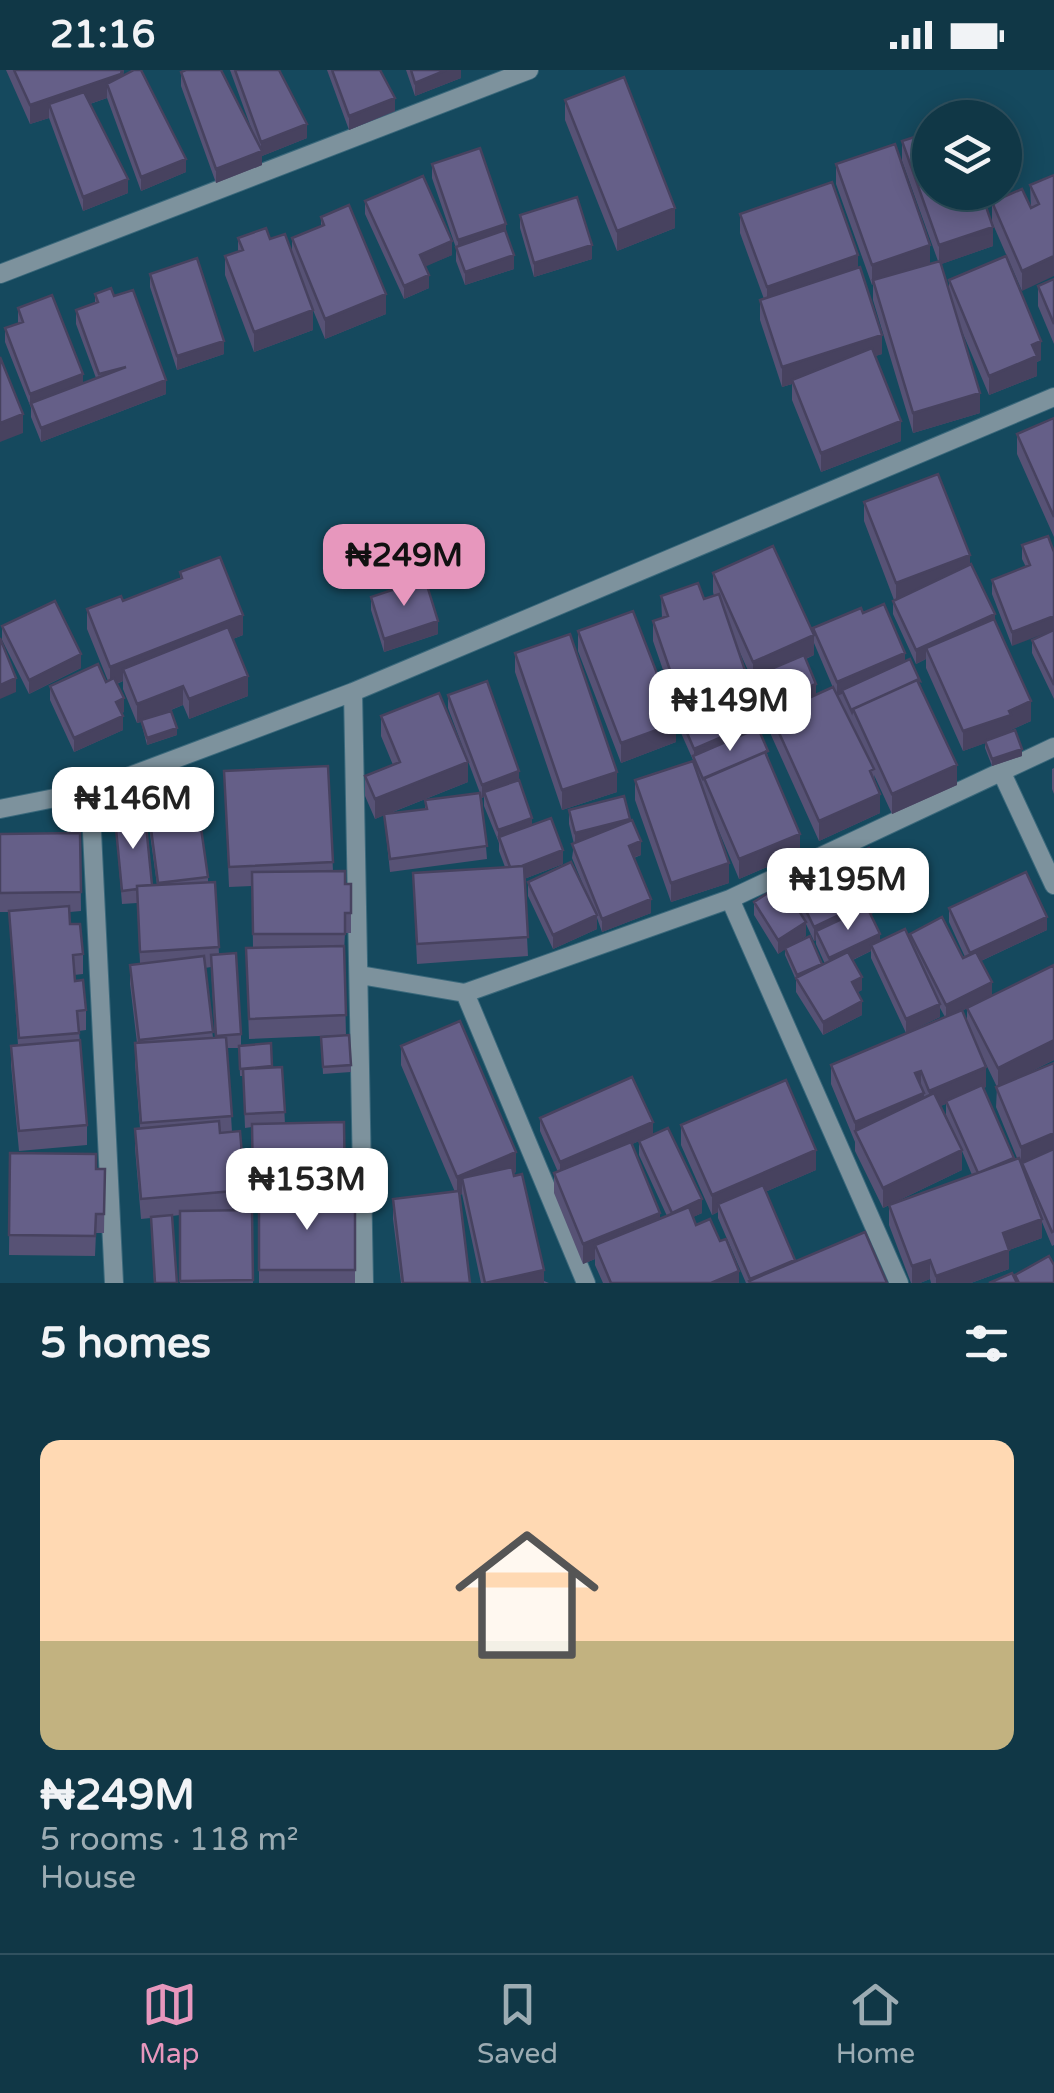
<!DOCTYPE html>
<meta charset="utf-8">
<style>
body{margin:0;font-family:"Varela Round",sans-serif;background:#1e4251;color:#f1f3f6;height:100vh;display:flex;flex-direction:column;font-size:38px;white-space:nowrap}
*{box-sizing:border-box;margin:0}
p{font-size:32px;color:#9cacb3}
.icon{flex:none;width:55px;height:55px;fill:none;stroke:currentColor;stroke-width:2;stroke-linecap:round;stroke-linejoin:round}
.map{position:relative;height:1213px;overflow:hidden}
.sheet{display:flex;flex-direction:column;background:#103746;flex:1}
.sheet>*{flex:none}
.tools{position:absolute;left:912px;top:30px;display:grid;gap:20px}
.tools a{display:grid;place-items:center;width:110px;height:110px;border-radius:50%;background:#103746;box-shadow:0 5px 25px #0003,0 0 0 2px #30515f;font-size:50px}
.price{position:absolute;translate:-50% -85px;padding:0 22px;border-radius:20px;background:#fff;color:#222;font-size:32px;line-height:65px;filter:drop-shadow(0 2px 5px #0008)}
.price::after{content:'';position:absolute;left:50%;top:60px;width:30px;height:22px;margin-left:-15px;background:inherit;clip-path:polygon(0 0,100% 0,50% 100%)}
.price.on{background:#e797bd;color:#111}
ul{padding:0;list-style:none}
li{display:grid;align-content:center;gap:20px;height:530px;padding:0 40px}
li span{display:grid;place-items:center;height:310px;border-radius:20px;color:#555}
li>.icon{margin-inline-start:auto}
span .icon{width:180px;height:180px;fill:#fffc;stroke-width:1}
li b{font-size:42px}
h2{display:flex;justify-content:space-between;align-items:center;height:120px;padding:0 40px;font-size:42px}
.status{display:flex;justify-content:space-between;align-items:center;height:70px;padding:0 50px;background:#103746;direction:ltr}
.status svg{height:28px;fill:currentColor}
.dock{display:flex;justify-content:space-around;align-items:center;height:140px;border-top:2px solid #30515f;background:#103746;font-size:28px;color:#9cacb3}
.dock a{display:grid;justify-items:center;gap:5px}
.dock .on{color:#e797bd}
.map>svg:first-child{display:block}
.lines{fill:none;stroke-linecap:round;stroke-linejoin:round}
.minor-casing{stroke:#3a687b;stroke-width:20}
.minor{stroke:#7d929d;stroke-width:18}
.wall{fill:#575275;fill-rule:evenodd}
.shaded-wall{fill:#47425f}
.building{fill:#655f88;stroke:#47425f;stroke-width:2.5}
</style>
<div class="status"><b>21:16</b><svg viewBox="0 0 49 12"><path d="M0 12V9h3v3zM5 12V6h3v6zM10 12V3h3v9zM15 12V0h3v12zM26 1h20v11H26zM47 4h2v5h-2z"/></svg></div>
<div class="map">
<svg width="1054" height="1213" viewBox="0 0 1054 1213">
<rect width="100%" height="100%" fill="#15495e"/>
<g class="lines">
<g class="minor-casing">
<path id="minor" d="M0 204 529 0
M353 622 364 1213
M1001 701 1054 815
M90 721 114 1213
M0 739 90 721 353 622 1054 327
M730 829 899 1213
M360 905 465 923 730 829 1054 677
M465 923 586 1213"/>
</g>
<use href="#minor" class="minor"/>
</g>
<path class="wall" d="M6 0H124L123 6 186 102 141 121 107 28 90 34 128 123 83 141 49 48 30 54Z
M230 0H279L307 68 262 86V95L216 113 181 16V2L253 63Z
M327 0H380L395 41 349 60Z
M406 0H461V8L415 26Z
M565 30 675 158 617 181 565 50Z
M902 71 993 176 941 194 949 221V210L1041 290 1037 292V306L989 325 958 252 980 343 913 363 873 230V214L872 215 836 114V94L930 194 938 191 902 91Z
M432 94 506 163 514 199 465 215 456 191V178L432 108Z
M1054 105 1022 221 992 152V132L1031 138 1030 115Z
M365 131 452 185 425 196 429 218 404 229 365 144Z
M740 144 858 198 882 284 875 286 901 371 821 402 792 330V314L782 317 760 250V230L764 229 740 163Z
M520 145 592 189 534 207 520 158Z
M321 147 386 244 325 269 313 240V260L254 282 225 205V186L238 181V168L292 183V168L321 156Z
M150 204 224 284 177 300 150 217Z
M1054 209V274L1038 236V216Z
M95 224 114 226 166 324 41 372 31 347V338L5 272V258L18 253V238L83 314 96 308 76 254V240L95 233Z
M1054 348V467L1017 384V364Z
M864 432 970 495 995 550 1031 651 1011 660 1022 686 992 696 985 678V673L963 681 926 598V589L916 594 893 544V531L894 530 864 451Z
M1022 475 1054 482 1012 576 992 524V510L1026 497 1022 489Z
M180 502 243 565 233 569 248 626 189 649 183 635 164 643 177 665 147 675 141 652 137 653 123 619V611L117 614 124 642 121 643 123 660 74 682 50 630V616L108 611 87 559V539L123 531 180 509Z
M713 503 813 564V558L863 543 905 591 920 614 957 715 892 744 874 705 880 743 819 771 771 665V646L763 650 750 621 751 607 736 574 749 629 800 783 739 809 713 747 729 813 671 832 635 730V710L693 692V690L681 663V652L653 571V551L662 548 661 526 704 529 714 526 713 522ZM814 573 834 620 816 625 806 589 814 585Z
M371 527 438 564 384 582 371 540Z
M2 556 81 598 29 624 2 570Z
M1054 560V629L1032 583V570Z
M578 561 676 672 621 693 578 581Z
M515 583 617 722 562 740 515 602Z
M448 625 519 710 532 755 563 794 524 809 528 886 417 894 413 803 505 797 499 781V773L484 736V727L482 728 487 789 390 802 384 745 375 749 365 726V706L393 695 381 666V646L468 712 388 744 425 739V730L480 723 448 638Z
M328 696 333 801 345 814H351V863H345L344 883 346 965H349L351 1002 323 1004 321 967 343 965 249 969 246 878H253L252 816 229 817 224 701Z
M1054 698V724L1052 719V699Z
M569 740 630 751 641 785 634 788 651 843 602 862 597 848V859L553 879 528 826V812L589 829 572 788 574 774 569 754Z
M115 748 152 815H157L150 764V751L208 807V812H215L219 884 241 964V975L272 997H282L285 1054 344 1052 345 1126H355V1213H259V1140H253L252 1057 245 1058 243 1006H240L239 978H227L232 1062 245 1120V1139L252 1140 253 1213H180V1145L172 1146 177 1213H154L151 1148 141 1149 135 1078V1059L140 1058 135 993V973H137L130 914V895L140 893 137 833 122 834ZM211 897 215 968H213L205 898Z
M80 763 81 841 70 842V854L83 884V904L74 905 75 911 86 940V960L79 961 87 1055V1075L19 1081 11 995V976L18 975 9 842H0V764Z
M793 814 890 835 871 844 880 871 910 869V864L963 888 965 887 949 852V838L1047 860 981 891 992 926 1054 895V990L1014 1010 1054 993V1175L1052 1176 1042 1152V1168L1009 1180V1199L971 1213H931L930 1209 920 1213H911L889 1155V1135L972 1105 962 1081V1100L883 1138 855 1081V1072L831 1014V995L945 947 940 938V947L906 963 871 888V881L853 890 862 920 858 922 862 945 823 965 796 922V910L785 885V879L778 884 754 845V832L802 847 793 827ZM806 854 814 871 816 870V874L825 894 822 895 795 873 806 866ZM967 938V953L962 941ZM982 986 997 1017 996 1037 1017 1088 1014 1090 983 1018 986 1017ZM946 1034V1045L958 1072 940 1036Z
M401 976 516 1102 514 1103 544 1211 549 1213H481L462 1124 460 1125 470 1213H401L393 1149V1129L455 1122 401 995Z
M540 1048 653 1065 702 1143 693 1147 696 1155 739 1213H603L595 1195V1189L583 1194 554 1123V1103L558 1102 540 1061ZM639 1071V1085L667 1146 660 1149 632 1074Z
M681 1055 816 1100 765 1122 795 1192 887 1213H746L718 1148V1142L712 1145 681 1075Z
M10 1083 96 1099H105L104 1163H96L95 1186 9 1185Z"/>
<path class="shaded-wall" d="M122 0H124L121 23 107 14V28L54 46 49 34V48L30 54V35Z
M446 0H461V8L415 26V13Z
M395 28V41L349 60V46Z
M307 54V68L262 86V95L216 113V99L261 81V72Z
M186 89V102L141 121V107Z
M128 109V123L83 141V127Z
M675 138V158L617 181V161Z
M506 154V168L458 184V170Z
M993 157V176L939 195V175Z
M452 171V185L420 199V185Z
M592 175V189L534 207V193Z
M930 175V195L873 210V214L872 215V195Z
M514 185V199L465 215V202Z
M858 185V204L767 237V217Z
M1054 186V206L1022 221V201Z
M429 205V218L404 229V216Z
M386 224V244L325 269V249Z
M313 240V260L254 282V262Z
M882 265V284L793 313 792 310V314L782 317V297Z
M224 271V284L177 300V286Z
M1041 271V290L1037 292V306L989 325V306L1032 275Z
M83 304V318L31 333 30 338V324Z
M166 310V324L41 372V358Z
M980 323V343L913 363V343Z
M23 344V363L0 372V353Z
M901 351V371L821 402V383Z
M970 485V505L896 533V513Z
M995 544V558L926 578V589L916 594V580Z
M243 545V565L127 610 123 599V611L110 616V597Z
M1054 546V560L1012 576V562Z
M438 551V564L384 582V569Z
M814 565V585L753 612V592Z
M905 583V597L842 620V624L837 626V612Z
M81 584V598L29 624V610Z
M248 606V626L189 649V629Z
M718 606 717 643 682 652V635L711 608Z
M16 608V622L0 629V615Z
M749 612V632L723 641V621Z
M816 614V628L763 650V636Z
M183 616V635L137 653V634Z
M124 628V642L116 646V632Z
M1031 631V651L1011 660V664L963 681V661Z
M123 646V660L74 682V668Z
M759 651V664L694 688V679Z
M676 653V672L621 693V673Z
M177 658V665L147 675V668Z
M1022 679V686L992 696V689Z
M468 692V712L375 749V729Z
M957 695V715L892 744V724Z
M519 701V715L484 722V727L482 728V715Z
M617 702V722L562 740V720Z
M880 724V743L819 771V751Z
M532 748V761L499 767 498 774V760Z
M630 749V762L575 777V763Z
M800 764V783L739 809V789Z
M641 771V785L629 789V776Z
M563 780V794L511 814V800Z
M729 793V813L671 832V813Z
M890 821V835L819 868 816 861V870L814 871V857Z
M651 829V843L602 862V849Z
M597 845V859L553 879V865Z
M1047 847V860L970 896V883Z
M806 852V866L778 884V870Z
M880 864V877L871 875V881L829 901V888Z
M862 907V920L852 925V912Z
M992 912V926L946 949V935Z
M862 931V945L823 965V952Z
M940 934V947L906 963V949Z
M1054 970V990L998 1018V998Z
M986 997V1017L929 1041V1021Z
M921 1001V1021L915 1003Z
M924 1023V1043L855 1061V1052Z
M653 1052V1065L560 1106V1092Z
M1054 1063V1083L1021 1097V1077Z
M816 1080V1100L721 1141 718 1134V1142L712 1145V1125Z
M962 1080V1100L883 1138V1118Z
M516 1082V1102L465 1123 462 1108V1124L457 1126V1107Z
M702 1129V1143L672 1157V1143Z
M660 1143V1162L595 1175V1189L583 1194V1174Z
M1042 1149V1168L1009 1180V1199L971 1213H936V1206L1003 1163Z
M930 1190V1209L920 1213H912V1196Z
M544 1200V1213H486Z
M739 1201V1213H711Z"/>
<path class="building" d="M14 0H122L121 4 30 35Z
M134 0H141L186 89 141 107 107 14Z
M186 0H221L262 81 216 99 181 2Z
M235 0H279L307 54 261 72Z
M332 0H380L395 28 349 46Z
M411 0H446L415 13Z
M624 7 675 138 617 161 565 30Z
M84 22 128 109 83 127 49 34Z
M930 62V122H981L993 157 939 175 902 71Z
M895 74 930 175 872 195 836 94Z
M480 78 506 154 458 170 432 94Z
M1054 105V186L1022 201 992 132 1022 119 1031 138 1039 134 1030 115Z
M423 106 452 171 420 185 429 205 404 216 365 131Z
M832 112 858 185 767 217 740 144Z
M577 127 592 175 534 193 520 145Z
M349 135 386 224 325 249 292 168 324 155 321 147Z
M266 158 270 169 285 164 313 240 254 262 225 186 243 180 238 168Z
M505 160 514 185 465 202 456 177Z
M1006 186 1041 271 1032 275 1037 286 989 306 949 210Z
M197 188 224 271 177 286 150 204Z
M940 191 980 323 913 343 873 210Z
M860 197 882 265 782 297 760 230Z
M1054 209V254L1038 216Z
M111 218 114 226 133 220 166 310 41 358 31 333 126 297 99 304 76 240 98 232 95 224Z
M52 225 83 304 30 324 5 258 23 252 18 238Z
M872 278 901 351 821 383 792 310Z
M0 287 23 344 0 353Z
M1054 348V447L1017 364Z
M938 404 970 485 896 513 864 432Z
M1048 466 1054 482V546L1012 562 992 510 1030 495 1022 475Z
M773 476 814 565 753 592 713 503Z
M220 487 243 545 110 597 87 539 121 526 123 531 182 508 180 502Z
M971 494 995 544 916 580 893 531Z
M425 509 438 551 384 569 371 527Z
M698 513 704 529 719 524 749 612 723 621 718 606 711 608 717 624 682 635 653 551 668 546 661 526Z
M55 531 81 584 29 610 2 556Z
M884 534 905 583 837 612 813 558 861 538 863 543Z
M633 541 676 653 621 673 578 561Z
M994 549 1031 631 1009 641 1011 645 963 661 926 578Z
M228 557 248 606 189 629 183 616 137 634 123 599Z
M1054 560V615L1032 570Z
M570 564 617 702 562 720 515 583Z
M0 568 16 608 0 615Z
M804 585 816 614 763 636 750 608Z
M910 589 920 611 917 610 853 639 852 642 842 620Z
M98 594 106 612 114 608 124 628 116 632 123 646 74 668 50 616Z
M917 610 957 695 892 724 853 639Z
M487 611 519 701 482 715 448 625Z
M833 617 874 699 870 701 880 724 819 751 771 645Z
M746 621 759 651 694 679 681 649Z
M439 623 468 692 375 729 365 706 400 692 381 646Z
M171 641 177 658 147 668 141 650Z
M758 658 768 681 703 709 693 686Z
M1015 660 1022 679 992 689 985 671Z
M765 682 800 764 739 789 704 708Z
M693 691 729 793 671 813 635 710Z
M328 696 333 792 229 797 224 701Z
M519 710 532 748 498 760 484 722Z
M480 723 487 776 390 789 384 744 427 739 425 730Z
M624 726 630 749 575 763 569 740Z
M199 744 208 807 158 813 150 751Z
M145 745 152 815 137 816V819L122 821 115 748Z
M551 748 563 780 522 796 510 797 499 767Z
M632 750 641 771 629 776 651 829 602 849 572 774Z
M80 763 81 822 0 823V764Z
M869 778 890 821 814 857 793 814Z
M571 792 597 845 553 865 528 812Z
M524 796 528 867 417 874 413 803Z
M345 801V814H351V843H345V864H253L252 802Z
M1026 802 1047 847 970 883 949 838Z
M215 812 219 877 140 882 137 816Z
M782 814 806 852 778 870 754 832Z
M69 836 70 854H80L83 884 73 885 75 911 83 910 86 940 77 941 79 963 19 968 9 841Z
M867 837 880 864 829 888 816 861Z
M942 847 963 888 976 882 992 912 946 935 910 864Z
M905 859 940 934 906 949 871 875Z
M810 866 822 894 797 905 785 878Z
M344 876 346 945 249 949 246 878Z
M848 882 862 907 852 912 862 931 823 952 796 908Z
M236 883 241 964 216 966 211 885Z
M204 886 213 962 139 970 130 895Z
M1054 895V970L998 998 967 938Z
M962 940 986 997 929 1021 921 1001 915 1003 924 1023 855 1052 831 995Z
M460 951 516 1082 457 1107 401 976Z
M349 965 351 995 323 997 321 967Z
M226 967 232 1046 141 1053 135 973Z
M80 970 87 1055 19 1061 11 976Z
M271 973 272 996 240 999 239 976Z
M1054 993V1063L1021 1077 996 1017Z
M282 997 285 1042 245 1044 243 999Z
M632 1007 653 1052 560 1092 540 1048Z
M786 1010 816 1080 712 1125 681 1055Z
M982 1015 1014 1088 978 1103 946 1031Z
M934 1023 962 1080 883 1118 855 1061Z
M219 1051 220 1063 240 1061 245 1120 141 1129 135 1059Z
M344 1052 345 1118 253 1120 252 1054Z
M668 1058 702 1129 672 1143 639 1071Z
M631 1072 660 1143 583 1174 554 1103Z
M1054 1079V1161L1052 1162 1022 1093Z
M10 1083 96 1084V1099H105L104 1144H96L95 1166 9 1165Z
M1019 1088 1042 1149 1003 1163 1009 1180 936 1206 930 1190 912 1196 889 1135Z
M512 1097 514 1106 522 1104 544 1200 485 1213 462 1108Z
M763 1115 795 1190 750 1209 718 1134Z
M459 1121 470 1213H403L393 1129Z
M259 1126H355V1200H259Z
M689 1137 696 1155 710 1149 720 1171 726 1169 739 1201 711 1213H611L595 1175Z
M252 1140 253 1210 180 1211V1141Z
M172 1145 177 1213H155L151 1147Z
M865 1162 887 1213H750L749 1211Z
M1049 1186 1054 1195V1213H1019L1015 1205Z
M1012 1203 1017 1213H989Z"/>
</svg>
<div class="tools">
<a><svg class="icon" aria-label="layers" viewBox="0 0 24 24"><path d="M12 4l9 5-9 5-9-5zM3 14l9 5 9-5"/></svg></a>
</div>
<b class="price on" style="left:404px;top:539px">₦249M</b>
<b class="price" style="left:730px;top:684px">₦149M</b>
<b class="price" style="left:133px;top:782px">₦146M</b>
<b class="price" style="left:848px;top:863px">₦195M</b>
<b class="price" style="left:307px;top:1163px">₦153M</b>
</div>
<section class="sheet">
<h2>5 homes<svg class="icon" aria-label="filters" viewBox="0 0 24 24"><path d="M4 7h16M4 17h16"/><circle cx="9" cy="7" r="2"/><circle cx="15" cy="17" r="2"/></svg></h2>
<ul>
<li><span style="background:linear-gradient(#ffd9b3 65%,#c2b280 0)"><svg class="icon" aria-label="home" viewBox="0 0 24 24"><path d="M3 11l9-7 9 7M6 9v11h12V9"/></svg></span><div><b>₦249M</b><p>5 rooms · 118 m²</p><p>House</p></div></li>
</ul>
</section>
<nav class="dock">
<a class="on"><svg class="icon" aria-label="map" viewBox="0 0 24 24"><path d="M3 6l6-2 6 2 6-2v14l-6 2-6-2-6 2zM9 4v14M15 6v14"/></svg>Map</a>
<a><svg class="icon" aria-label="saved" viewBox="0 0 24 24"><path d="M7 4h10v16l-5-4-5 4z"/></svg>Saved</a>
<a><svg class="icon" aria-label="home" viewBox="0 0 24 24"><path d="M3 11l9-7 9 7M6 9v11h12V9"/></svg>Home</a>
</nav>
